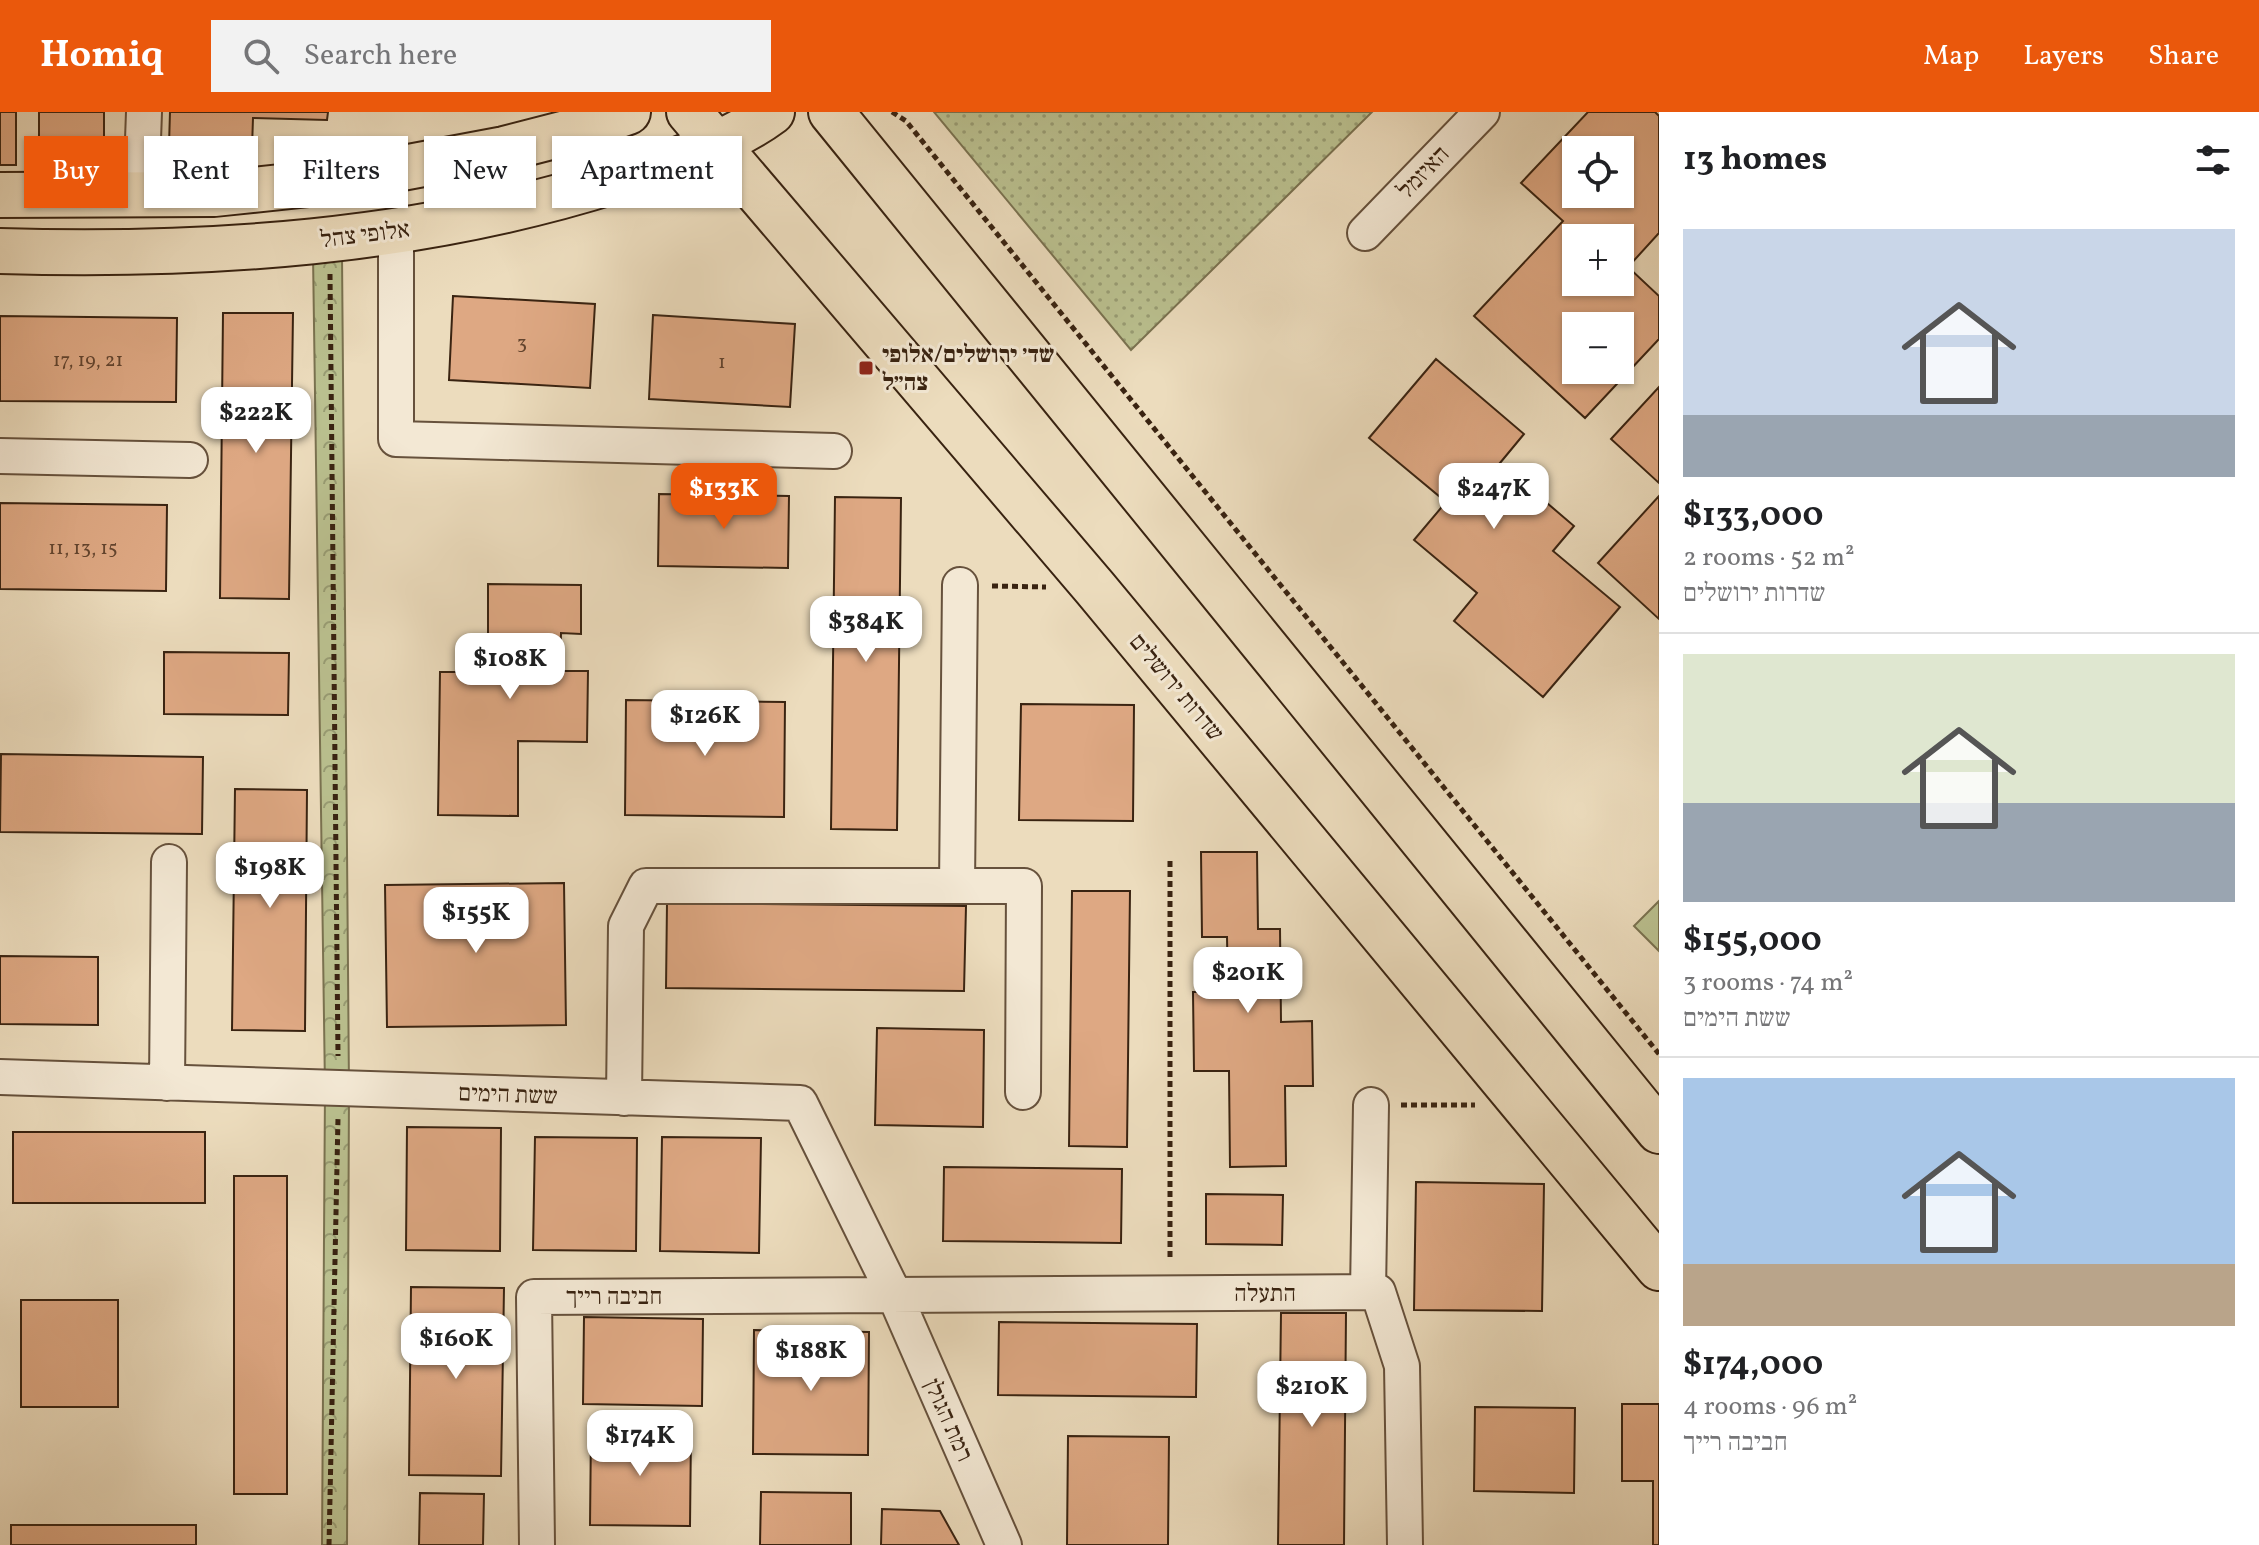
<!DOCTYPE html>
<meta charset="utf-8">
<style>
body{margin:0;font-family:Vollkorn,"Frank Ruhl Libre",serif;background:#f2f2f2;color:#202124;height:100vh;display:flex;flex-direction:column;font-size:30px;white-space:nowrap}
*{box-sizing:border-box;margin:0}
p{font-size:26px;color:#757577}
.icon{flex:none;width:44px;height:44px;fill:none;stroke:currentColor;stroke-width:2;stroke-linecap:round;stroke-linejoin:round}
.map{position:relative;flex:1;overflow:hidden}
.details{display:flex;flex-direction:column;background:#fff;width:600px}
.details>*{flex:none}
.guide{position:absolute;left:24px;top:24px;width:760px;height:72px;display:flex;gap:16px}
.controls{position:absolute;left:1562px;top:24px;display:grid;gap:16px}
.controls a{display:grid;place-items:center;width:72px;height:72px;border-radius:0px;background:#fff;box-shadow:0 2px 6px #0004;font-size:40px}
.price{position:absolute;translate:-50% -68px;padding:0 18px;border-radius:16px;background:#fff;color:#222;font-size:26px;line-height:52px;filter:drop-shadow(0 2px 4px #0008)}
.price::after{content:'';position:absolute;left:50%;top:48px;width:24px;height:18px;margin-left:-12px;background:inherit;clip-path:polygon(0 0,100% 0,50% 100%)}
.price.on{background:#ea580c;color:#fff}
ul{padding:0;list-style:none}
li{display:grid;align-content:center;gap:16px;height:424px;padding:0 24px}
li+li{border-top:2px solid #e0e0e0}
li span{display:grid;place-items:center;height:248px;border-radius:0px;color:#555}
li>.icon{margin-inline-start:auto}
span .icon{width:144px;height:144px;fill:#fffc;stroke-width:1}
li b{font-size:34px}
h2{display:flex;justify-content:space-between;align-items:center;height:96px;padding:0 24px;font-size:34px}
.tag{padding:0 28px;border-radius:0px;background:#fff;box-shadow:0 2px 6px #0004;font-size:28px;line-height:72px}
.tag.on{background:#ea580c;color:#fff}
header{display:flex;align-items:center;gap:48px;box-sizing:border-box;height:112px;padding:0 40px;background:#ea580c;color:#fff}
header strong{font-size:38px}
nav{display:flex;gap:44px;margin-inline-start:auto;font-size:28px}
.search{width:560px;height:72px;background:#f2f2f2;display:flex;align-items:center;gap:20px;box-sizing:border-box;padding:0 28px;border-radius:0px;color:#757577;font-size:30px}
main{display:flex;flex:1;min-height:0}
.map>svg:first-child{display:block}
.grass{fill:url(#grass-dots);stroke:#7a7250;stroke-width:2}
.forest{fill:url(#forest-crowns);stroke:#7a7250;stroke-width:2}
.pitch{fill:#bac08f;stroke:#7a7250;stroke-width:2}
.building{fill:#dea883;stroke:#392311;stroke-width:2;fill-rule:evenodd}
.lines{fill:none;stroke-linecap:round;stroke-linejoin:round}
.minor-casing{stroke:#66513c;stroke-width:38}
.major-casing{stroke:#392311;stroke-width:48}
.path{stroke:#392311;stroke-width:5;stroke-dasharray:6 4;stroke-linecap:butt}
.minor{stroke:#f3e8d4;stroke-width:34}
.major{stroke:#ecdcbd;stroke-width:44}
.poi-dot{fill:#8f2418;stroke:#f3e8d4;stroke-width:3}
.labels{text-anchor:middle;stroke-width:6;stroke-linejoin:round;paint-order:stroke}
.number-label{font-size:20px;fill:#62442e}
.street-label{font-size:24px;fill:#392311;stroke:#f3e8d4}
.poi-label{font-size:24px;font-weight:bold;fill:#392311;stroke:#f3e8d4;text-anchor:start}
</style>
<header>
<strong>Homiq</strong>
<div class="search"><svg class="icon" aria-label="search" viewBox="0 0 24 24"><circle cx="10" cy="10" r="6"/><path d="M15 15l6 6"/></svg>Search here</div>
<nav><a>Map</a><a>Layers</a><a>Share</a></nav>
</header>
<main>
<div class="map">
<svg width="1659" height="1433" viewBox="0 0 1659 1433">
<defs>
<pattern id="grass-dots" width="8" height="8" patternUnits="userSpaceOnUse" patternTransform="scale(2)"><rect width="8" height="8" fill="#bac08f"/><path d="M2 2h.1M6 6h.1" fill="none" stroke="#989c73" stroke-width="1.8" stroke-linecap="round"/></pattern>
<pattern id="forest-crowns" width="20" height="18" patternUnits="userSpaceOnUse" patternTransform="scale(2)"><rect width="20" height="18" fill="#bac08f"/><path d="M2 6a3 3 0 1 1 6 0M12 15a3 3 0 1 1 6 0" fill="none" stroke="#989c73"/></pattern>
</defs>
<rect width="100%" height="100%" fill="#ecdcbd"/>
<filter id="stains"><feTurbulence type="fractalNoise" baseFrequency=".0025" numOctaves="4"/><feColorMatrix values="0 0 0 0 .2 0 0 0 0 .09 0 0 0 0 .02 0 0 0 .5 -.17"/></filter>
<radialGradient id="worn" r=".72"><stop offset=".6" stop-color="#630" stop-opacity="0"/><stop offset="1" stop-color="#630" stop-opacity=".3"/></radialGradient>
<path class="grass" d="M934 0H1372L1131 238Z"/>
<path class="forest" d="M313 143 342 144 349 976 347 1433H322L325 976Z"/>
<path class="pitch" d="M1659 789V839L1634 814Z"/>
<path class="building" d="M0 0H16V53H0Z
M39 0H104V52H39Z
M170 0H328L327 8 253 6 252 36 169 33Z
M1588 0H1655L1659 4V121L1628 155 1659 184V227L1585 306 1474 204 1563 109 1521 71ZM1576 38H1620V82H1576ZM1576 126H1620V170H1576ZM1576 214H1620V258H1576Z
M453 184 595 192 590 276 449 268Z
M223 201H293L289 487 220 486Z
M653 203 795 212 790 295 649 287Z
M0 204 177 206 176 290 0 289Z
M1436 247 1524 322 1500 351 1574 414 1553 439 1620 495 1543 585 1454 509 1477 481 1414 428 1446 390 1369 326Z
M1659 275V371L1611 327Z
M659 382 789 384 788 456 658 454Z
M1659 384V507L1598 451Z
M835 385 901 386 897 718 831 717Z
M0 391 167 393 166 479 0 477Z
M488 472 581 473V522L561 521 560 559H588L587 630 518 629V704L438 703 440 560H508V524H488Z
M164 540 289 541 288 603 164 602Z
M626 588 785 590 784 705 625 703Z
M1021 592 1134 593 1133 709 1019 708Z
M1 642 203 645 202 722 0 720Z
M235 677 307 678 305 919 232 918Z
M1201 740H1257L1258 817H1280L1281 910 1312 909 1313 974H1285L1286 1054 1230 1055 1229 959H1194L1193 880H1228L1227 825H1202Z
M564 771 566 913 387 915 385 773Z
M1072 779H1130L1127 1035 1069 1034Z
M667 791 966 794 964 879 666 876Z
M0 844 98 845V913L0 912Z
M877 916 984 918 983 1015 875 1013Z
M407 1015 501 1016 500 1139 406 1138Z
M13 1020H205V1091H13Z
M535 1025 637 1026 636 1139 533 1138Z
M662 1025 761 1026 759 1141 660 1139Z
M944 1055 1122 1057 1121 1131 943 1129Z
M234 1064H287V1382H234Z
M1416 1070 1544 1072 1542 1199 1414 1198Z
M1206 1082 1283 1083 1282 1133 1206 1132Z
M411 1175 504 1176 501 1364 409 1363Z
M21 1188H118V1295H21Z
M1281 1201H1346L1344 1433H1278Z
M584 1205 703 1207 702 1294 583 1292Z
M999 1210 1197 1212 1196 1285 998 1283Z
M754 1218 869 1220 868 1343 753 1342Z
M1622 1292H1659V1433H1653V1369H1622Z
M1475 1295 1575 1296 1574 1381 1474 1379Z
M591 1318 691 1319 690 1414 590 1413Z
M1068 1324 1169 1325 1168 1433H1067Z
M761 1380 851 1381V1433H760Z
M420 1381 484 1382 483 1433H419Z
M882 1397 940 1399 959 1433H881Z
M11 1413H196V1433H11Z"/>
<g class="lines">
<g class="minor-casing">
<path id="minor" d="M141 83 144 0
M396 119V327L834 339
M1365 121 1482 0
M0 344 190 348
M957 774 960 473
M0 965 800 991 895 1184 1004 1433
M167 971 169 750
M624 986 626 814 646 774H1024L1023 980
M1368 1180 1371 993
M537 1433 534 1185 1378 1180 1402 1254 1405 1433"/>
</g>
<g class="major-casing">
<path id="major" d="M689 0 1095 476 1659 1156
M831 0 1659 1019
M0 83 214 82 328 70 504 37 574 19 628 0
M0 139C207 145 419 131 617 68 668 52 729 32 772 0"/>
</g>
<path class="path" d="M892 0 906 9 1659 942
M330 162 338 944
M992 474 1046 475
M1170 749V1149
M1401 993H1475
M329 1433 338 1006"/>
<use href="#minor" class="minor"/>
<use href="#major" class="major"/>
</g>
<rect class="poi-dot" x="858" y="248" width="16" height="16" rx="4"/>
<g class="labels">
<g class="number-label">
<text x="522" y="237">3</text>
<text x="88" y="254">17, 19, 21</text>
<text x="722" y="256">1</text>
<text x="83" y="442">11, 13, 15</text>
</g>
<g class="street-label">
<text transform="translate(1423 60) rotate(-46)" y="8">האיזמל</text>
<text transform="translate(365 122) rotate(-7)" y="8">אלופי צהל</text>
<text transform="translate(1177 575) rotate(50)" y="8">שדרות ירושלים</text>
<text transform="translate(508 982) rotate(2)" y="8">ששת הימים</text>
<text x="1265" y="1189">התעלה</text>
<text x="614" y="1192">חביבה רייך</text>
<text transform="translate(949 1308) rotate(66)" y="8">רמת הגולן</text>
</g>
<g class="poi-label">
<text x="882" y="250">שד׳ ירושלים/אלופי<tspan x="882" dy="28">צה״ל</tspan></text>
</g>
</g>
<rect width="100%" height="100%" filter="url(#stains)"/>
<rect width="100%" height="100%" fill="url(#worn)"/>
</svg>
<div class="controls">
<a><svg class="icon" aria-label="locate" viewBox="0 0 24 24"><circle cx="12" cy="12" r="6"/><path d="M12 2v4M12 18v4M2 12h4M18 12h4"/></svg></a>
<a>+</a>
<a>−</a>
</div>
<b class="price" style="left:256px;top:343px">$222K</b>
<b class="price on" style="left:724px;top:419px">$133K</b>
<b class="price" style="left:1494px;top:419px">$247K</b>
<b class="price" style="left:866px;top:552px">$384K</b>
<b class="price" style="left:510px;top:589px">$108K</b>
<b class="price" style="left:705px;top:646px">$126K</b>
<b class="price" style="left:270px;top:798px">$198K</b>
<b class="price" style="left:476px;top:843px">$155K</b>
<b class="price" style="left:1248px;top:903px">$201K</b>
<b class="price" style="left:456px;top:1269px">$160K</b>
<b class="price" style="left:811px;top:1281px">$188K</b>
<b class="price" style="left:1312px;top:1317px">$210K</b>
<b class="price" style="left:640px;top:1366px">$174K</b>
<div class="guide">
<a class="tag on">Buy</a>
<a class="tag">Rent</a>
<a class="tag">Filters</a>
<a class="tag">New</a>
<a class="tag">Apartment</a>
</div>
</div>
<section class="details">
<h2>13 homes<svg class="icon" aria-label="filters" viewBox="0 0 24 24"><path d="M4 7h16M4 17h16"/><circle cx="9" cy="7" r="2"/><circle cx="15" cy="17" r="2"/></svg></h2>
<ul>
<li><span style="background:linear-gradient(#c9d6e8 75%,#9aa5b1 0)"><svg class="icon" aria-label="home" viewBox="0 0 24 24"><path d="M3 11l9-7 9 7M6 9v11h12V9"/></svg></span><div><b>$133,000</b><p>2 rooms · 52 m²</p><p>שדרות ירושלים</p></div></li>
<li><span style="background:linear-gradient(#dfe7d0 60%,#9aa5b1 0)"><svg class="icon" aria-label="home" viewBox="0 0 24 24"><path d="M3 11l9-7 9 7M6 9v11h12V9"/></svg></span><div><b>$155,000</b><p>3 rooms · 74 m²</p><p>ששת הימים</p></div></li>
<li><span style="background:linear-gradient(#a9c7e8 75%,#b9a48a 0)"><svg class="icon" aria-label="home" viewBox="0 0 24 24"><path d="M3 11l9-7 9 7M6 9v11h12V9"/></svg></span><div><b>$174,000</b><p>4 rooms · 96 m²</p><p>חביבה רייך</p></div></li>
</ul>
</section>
</main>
